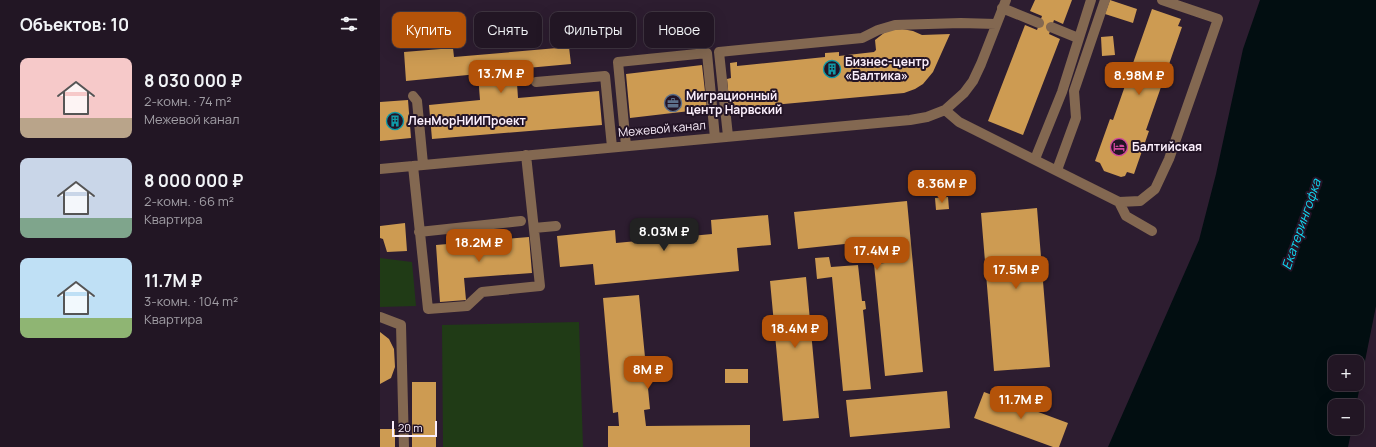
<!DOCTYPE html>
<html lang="ru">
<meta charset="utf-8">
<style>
body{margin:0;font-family:Manrope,sans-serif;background:#2a1f2c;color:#f1f3f6;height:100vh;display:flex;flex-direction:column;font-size:15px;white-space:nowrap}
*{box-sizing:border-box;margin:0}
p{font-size:13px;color:#a29fa6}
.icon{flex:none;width:22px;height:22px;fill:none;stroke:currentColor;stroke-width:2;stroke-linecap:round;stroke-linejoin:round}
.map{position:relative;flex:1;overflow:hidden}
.sheet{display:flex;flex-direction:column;background:#221624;width:380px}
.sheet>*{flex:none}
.top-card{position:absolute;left:12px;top:12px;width:380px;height:36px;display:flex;gap:8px}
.buttons{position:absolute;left:948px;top:355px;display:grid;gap:8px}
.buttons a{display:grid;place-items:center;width:36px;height:36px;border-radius:8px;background:#221624;box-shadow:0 4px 16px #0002,0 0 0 1px #3f3541;font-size:20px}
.scale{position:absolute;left:12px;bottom:10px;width:45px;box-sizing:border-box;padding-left:4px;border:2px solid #fbeffc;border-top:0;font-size:11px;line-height:14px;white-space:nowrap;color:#fbeffc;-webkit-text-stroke:3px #231426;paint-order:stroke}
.price{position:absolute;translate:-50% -34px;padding:0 9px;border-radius:8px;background:#b45309;color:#fff;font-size:13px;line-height:26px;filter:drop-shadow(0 1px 2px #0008)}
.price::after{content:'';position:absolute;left:50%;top:24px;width:12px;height:9px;margin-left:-6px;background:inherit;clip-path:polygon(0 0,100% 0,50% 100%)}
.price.active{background:#222;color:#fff}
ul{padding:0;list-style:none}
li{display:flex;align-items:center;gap:12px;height:100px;padding:0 20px}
li span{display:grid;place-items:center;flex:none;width:112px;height:80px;border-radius:8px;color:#555}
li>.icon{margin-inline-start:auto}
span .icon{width:48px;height:48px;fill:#fffc;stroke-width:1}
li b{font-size:17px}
h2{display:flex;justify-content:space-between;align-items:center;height:48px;padding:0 20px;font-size:17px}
.pill{padding:0 14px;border-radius:8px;background:#221624;box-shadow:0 4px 16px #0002,0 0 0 1px #3f3541;font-size:14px;line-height:36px}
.pill.active{background:#b45309;color:#fff}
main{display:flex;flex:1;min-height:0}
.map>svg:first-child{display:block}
.green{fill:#203b16}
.water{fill:#020e11;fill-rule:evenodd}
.building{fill:#cd9b52}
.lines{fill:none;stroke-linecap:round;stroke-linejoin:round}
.minor{stroke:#836851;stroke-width:10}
.labels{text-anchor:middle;stroke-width:4;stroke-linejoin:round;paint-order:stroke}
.poi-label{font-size:12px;font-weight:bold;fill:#fbeffc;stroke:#231426;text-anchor:start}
.street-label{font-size:12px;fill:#fbeffc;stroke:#231426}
.water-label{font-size:13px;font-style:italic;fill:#10d9f3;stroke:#231426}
</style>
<main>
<section class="sheet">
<h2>Объектов: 10<svg class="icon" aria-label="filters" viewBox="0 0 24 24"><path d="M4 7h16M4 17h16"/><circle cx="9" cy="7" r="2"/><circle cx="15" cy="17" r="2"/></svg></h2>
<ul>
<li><span style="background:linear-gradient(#f6c9c9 75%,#b9a48a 0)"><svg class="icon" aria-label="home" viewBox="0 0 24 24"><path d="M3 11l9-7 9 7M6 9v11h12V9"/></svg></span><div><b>8 030 000 ₽</b><p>2-комн. · 74 m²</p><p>Межевой канал</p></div></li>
<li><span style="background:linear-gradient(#c9d6e8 75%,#7fa58c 0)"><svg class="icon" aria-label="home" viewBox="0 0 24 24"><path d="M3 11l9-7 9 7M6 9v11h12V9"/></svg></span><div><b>8 000 000 ₽</b><p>2-комн. · 66 m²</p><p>Квартира</p></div></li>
<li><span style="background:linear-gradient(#bfe0f5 75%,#8fb573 0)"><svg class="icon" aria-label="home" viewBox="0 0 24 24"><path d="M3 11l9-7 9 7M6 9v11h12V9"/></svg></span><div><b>11.7M ₽</b><p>3-комн. · 104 m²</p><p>Квартира</p></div></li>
</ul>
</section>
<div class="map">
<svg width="996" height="447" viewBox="0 0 996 447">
<rect width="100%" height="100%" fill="#2d1d30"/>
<path class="green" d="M0 258 32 262 36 306 0 307Z
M199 322 203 447H63L62 325Z"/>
<path class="water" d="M880 0H996V306L976 406H955V428H972L968 447H728L819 240 836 174 863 49ZM955 362H977V384H955Z"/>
<path class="building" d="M655 0H692L683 24 674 20 669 34 680 39 643 135 608 121 645 25 657 30 662 16 650 11Z
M730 0 757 9 753 23 725 14Z
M772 9 801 19 798 26 802 27 766 130 769 131 754 174 747 172 745 176 741 177 724 171 720 163 715 161 730 119 733 120Z
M522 29 533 31 542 35 570 34 553 72 543 84 535 89 524 93 350 109 347 79 351 78 350 63 357 62V66L445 57V53L459 52V56L494 52 496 50 495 40 504 33 511 30Z
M733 36 735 55 722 56 721 37Z
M189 47 191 64 136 69 138 98 219 91 222 125 52 139 49 105 100 100 98 74 26 81 24 52 73 48 74 57Z
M322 65 327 109 250 118 246 74Z
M28 100 31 138 0 141V102Z
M568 197 569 209 556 210 555 198Z
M527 201 543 372 505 376 494 264 505 263 502 240 418 249 414 212Z
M657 208 670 367 614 371 601 213Z
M388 215 391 245 357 248 359 271 215 285 213 264 180 267 177 236 235 230 236 243 332 234 331 220Z
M25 223 27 251 7 252 3 239 0 238V226Z
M149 237 152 273 84 278 86 300 60 302 56 245Z
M449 257 451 267 478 265 482 301H485L486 309 483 310 491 389 463 391 452 277 437 279 435 258Z
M426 277 439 418 403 421 390 281Z
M259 295 270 409 264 410 266 426 370 425V447H228V426H239L238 412 233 413 223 298Z
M0 332 9 339 14 349 15 367 11 378 0 384Z
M345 369H368V383H345Z
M32 382H56V447H32Z
M567 391 570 428 470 437 466 400Z
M604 392 688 423 679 447H673L594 418Z
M0 429H15V447H0Z"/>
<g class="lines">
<path class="minor" d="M622 8 659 23
M671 27 698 38
M156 82 225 76 232 147
M33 96 37 101 43 164
M565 110 579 122 739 202 760 201 775 189 789 159 838 19 782 0
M348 136 339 52 482 38 498 30 515 25 581 23 616 24
M246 146 238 62 327 53 335 138
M655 159 682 92 711 0
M33 166 48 309 87 306 102 292 160 286 146 155
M0 169 530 120 547 117 565 110 584 93 593 81 601 64 626 0
M677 170 696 118 694 91 725 0
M739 202 746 216 772 231
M154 228 176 226
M39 232 141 221
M0 317 21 325 24 447"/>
</g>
<defs>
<g id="building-ring" transform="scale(0.9)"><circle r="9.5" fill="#231426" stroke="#0f9aa8" stroke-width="1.5"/><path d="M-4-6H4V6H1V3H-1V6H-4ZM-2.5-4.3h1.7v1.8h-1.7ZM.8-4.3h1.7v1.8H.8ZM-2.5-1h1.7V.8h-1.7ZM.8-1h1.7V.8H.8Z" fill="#0f9aa8"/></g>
<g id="office-ring" transform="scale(0.9)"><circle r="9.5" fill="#231426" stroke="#5c6f8a" stroke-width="1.5"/><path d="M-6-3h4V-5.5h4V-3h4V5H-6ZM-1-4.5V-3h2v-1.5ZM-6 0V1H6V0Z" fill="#5c6f8a"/></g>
<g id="hotel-ring" transform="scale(0.9)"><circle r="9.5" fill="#231426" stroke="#d1479c" stroke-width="1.5"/><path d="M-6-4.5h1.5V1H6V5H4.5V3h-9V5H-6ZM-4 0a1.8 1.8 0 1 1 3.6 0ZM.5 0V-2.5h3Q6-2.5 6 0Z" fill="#d1479c"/></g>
</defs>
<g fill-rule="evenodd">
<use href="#building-ring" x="452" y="69"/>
<use href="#office-ring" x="293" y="103"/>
<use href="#building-ring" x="15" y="121"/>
<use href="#hotel-ring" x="739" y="147"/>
</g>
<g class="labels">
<g class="poi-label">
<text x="465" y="66">Бизнес-центр<tspan x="465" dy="14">«Балтика»</tspan></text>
<text x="306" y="100">Миграционный<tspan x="306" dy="14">центр Нарвский</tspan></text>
<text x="28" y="125">ЛенМорНИИПроект</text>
<text x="752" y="151">Балтийская</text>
</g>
<g class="street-label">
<text transform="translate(282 129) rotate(-5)" y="4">Межевой канал</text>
</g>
<g class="water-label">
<text transform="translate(921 224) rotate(-71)" y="5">Екатерингофка</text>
</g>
</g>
</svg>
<div class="buttons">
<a>+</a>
<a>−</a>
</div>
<div class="scale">20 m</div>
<b class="price" style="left:121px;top:94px">13.7M ₽</b>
<b class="price" style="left:759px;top:96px">8.98M ₽</b>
<b class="price" style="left:562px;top:204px">8.36M ₽</b>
<b class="price active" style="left:284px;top:252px">8.03M ₽</b>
<b class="price" style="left:99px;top:263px">18.2M ₽</b>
<b class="price" style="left:497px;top:271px">17.4M ₽</b>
<b class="price" style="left:636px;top:290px">17.5M ₽</b>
<b class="price" style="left:415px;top:349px">18.4M ₽</b>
<b class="price" style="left:268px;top:390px">8M ₽</b>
<b class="price" style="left:641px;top:420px">11.7M ₽</b>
<div class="top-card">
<a class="pill active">Купить</a>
<a class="pill">Снять</a>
<a class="pill">Фильтры</a>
<a class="pill">Новое</a>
</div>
</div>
</main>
